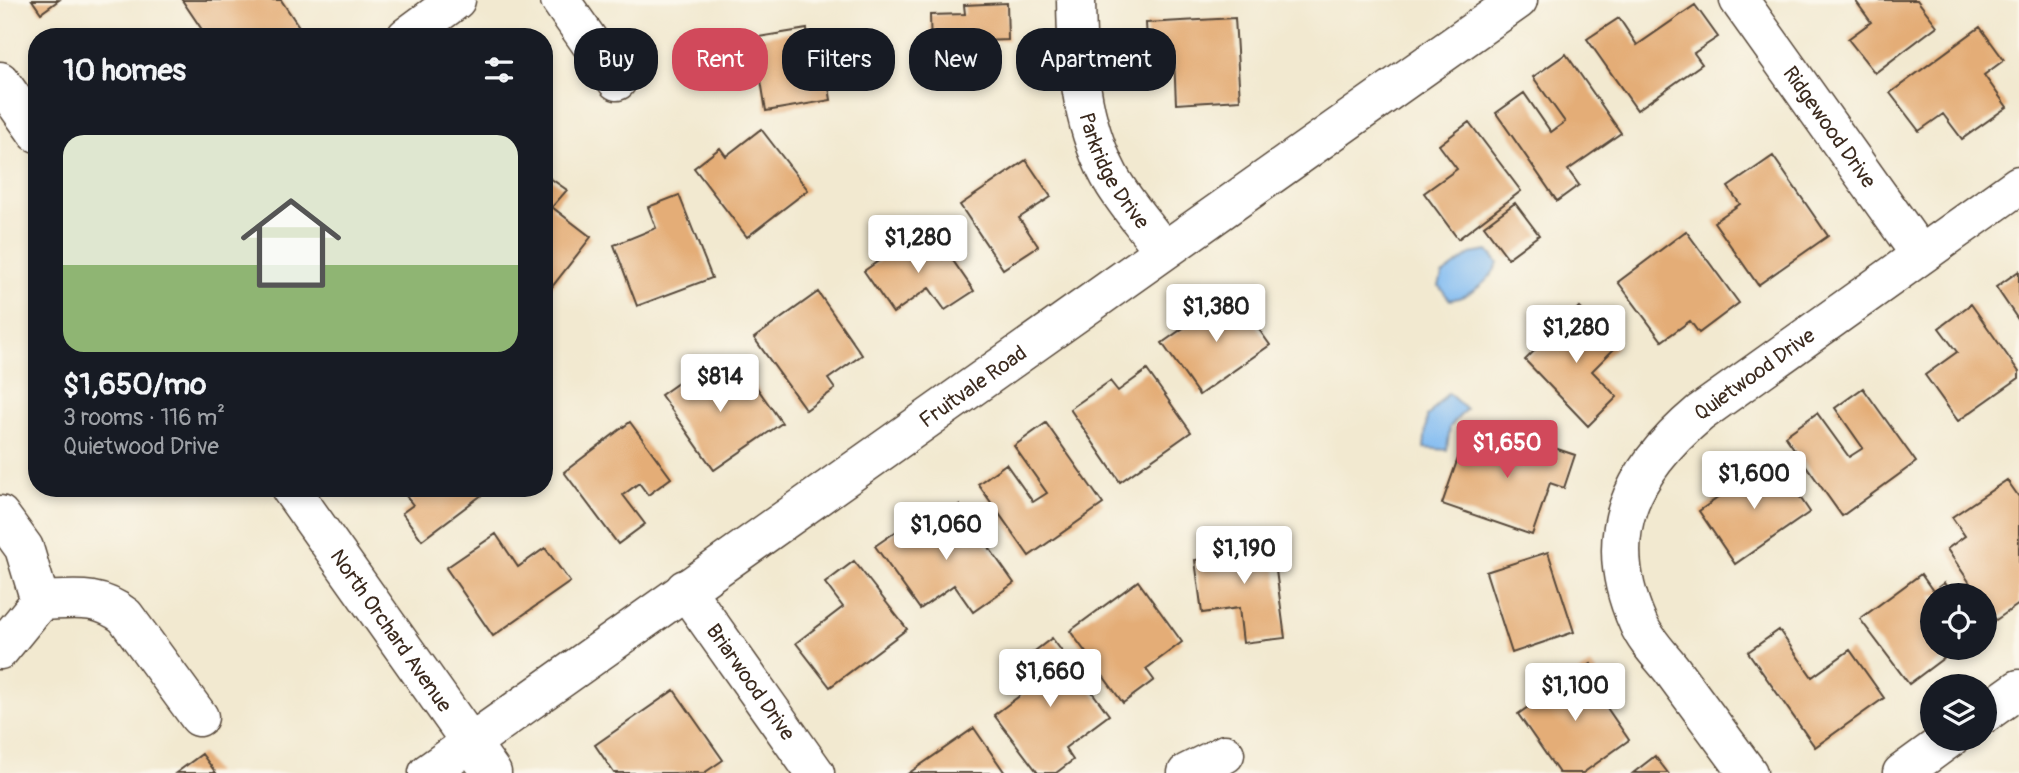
<!DOCTYPE html>
<meta charset="utf-8">
<style>
body{margin:0;font-family:Pangolin,sans-serif;background:#20242c;color:#f1f3f6;height:100vh;display:flex;flex-direction:column;font-size:26px;white-space:nowrap}
*{box-sizing:border-box;margin:0}
p{font-size:23px;color:#9ea1a6}
.icon{flex:none;width:38px;height:38px;fill:none;stroke:currentColor;stroke-width:2;stroke-linecap:round;stroke-linejoin:round}
.map{position:relative;flex:1;overflow:hidden}
.details{position:absolute;left:28px;top:28px;width:525px;height:469px;display:flex;flex-direction:column;background:#171b24;border-radius:28px;box-shadow:0 4px 10px #0003}
.details>*{flex:none}
.hud{position:absolute;left:574px;top:28px;width:665px;height:63px;display:flex;gap:14px}
.controls{position:absolute;left:1920px;top:583px;display:grid;gap:14px}
.controls a{display:grid;place-items:center;width:77px;height:77px;border-radius:50%;background:#171b24;box-shadow:0 4px 10px #0003;font-size:35px}
.price{position:absolute;translate:-50% -60px;padding:0 16px;border-radius:7px;background:#fff;color:#222;font-size:23px;line-height:46px;filter:drop-shadow(0 2px 4px #0008)}
.price::after{content:'';position:absolute;left:50%;top:42px;width:21px;height:16px;margin-left:-10px;background:inherit;clip-path:polygon(0 0,100% 0,50% 100%)}
.price.active{background:#d1495b;color:#fff}
ul{padding:0;list-style:none}
li{display:grid;align-content:center;gap:14px;height:371px;padding:0 35px}
li+li{border-top:2px solid #363941}
li span{display:grid;place-items:center;height:217px;border-radius:21px;color:#555}
li>.icon{margin-inline-start:auto}
span .icon{width:126px;height:126px;fill:#fffc;stroke-width:1}
li b{font-size:30px}
h2{display:flex;justify-content:space-between;align-items:center;height:84px;padding:0 35px;font-size:30px}
.pill{padding:0 24px;border-radius:28px;background:#171b24;box-shadow:0 4px 10px #0003;font-size:24px;line-height:63px}
.pill.active{background:#d1495b;color:#fff}
.map>svg:first-child{display:block}
.water{fill:#7fbaf1;stroke:#5d7288;stroke-width:2}
.building{fill:#e4ad77}
.lines{fill:none;stroke-linecap:round;stroke-linejoin:round}
.minor-casing{stroke:#564739;stroke-width:41}
.minor{stroke:#fff;stroke-width:38}
.labels{text-anchor:middle;stroke-width:7;stroke-linejoin:round;paint-order:stroke}
.street-label{font-size:21px;fill:#3b2a1e;stroke:#fbf7ec}
</style>
<div class="map">
<svg width="2019" height="773" viewBox="0 0 2019 773">
<rect width="100%" height="100%" fill="#fbf7ec"/>
<filter id="ink" filterUnits="userSpaceOnUse"><feTurbulence type="fractalNoise" baseFrequency=".0143" numOctaves="2"/><feDisplacementMap in="SourceGraphic" scale="14" xChannelSelector="R" yChannelSelector="G"/><feConvolveMatrix kernelMatrix="1 2 1 2 8 2 1 2 1" color-interpolation-filters="sRGB"/></filter>
<filter id="wash" filterUnits="userSpaceOnUse"><feTurbulence type="fractalNoise" baseFrequency=".00686" numOctaves="4" result="noise"/><feDisplacementMap in="SourceGraphic" scale="28" xChannelSelector="R" yChannelSelector="G"/><feGaussianBlur stdDeviation="1.57" result="paint"/><feColorMatrix in="noise" values="0 0 0 0 0 0 0 0 0 0 0 0 0 0 0 0 0 1.4 0 .05"/><feComposite in="paint" operator="in"/></filter>
<g filter="url(#wash)">
<rect width="100%" height="100%" fill="#f2e9d0"/>
<path class="water" d="M1488 251 1498 263C1491 281 1469 297 1450 300L1439 286 1442 275 1471 254Z
M1448 393 1466 409 1450 427 1447 450 1424 448 1427 417Z"/>
<g id="blocks">
<path class="building" d="M32 0H59L41 13Z
M182 0H281L300 28 287 37H207Z
M1855 0H1917L1937 26 1875 73 1848 39 1871 22Z
M1007 3 1008 40 981 41 983 82 932 83 930 15 965 14 964 5Z
M1695 5 1718 37 1694 53 1702 64 1637 110 1587 39 1619 18 1637 45Z
M1235 18 1240 100 1176 104 1174 56 1148 58 1146 23Z
M1980 27 2004 60 1984 75 2007 107 1962 139 1943 114 1919 131 1890 93Z
M807 29 811 53 833 49 838 73 827 75 831 100 766 111 759 68 734 72 729 42Z
M1566 54 1621 133 1568 170 1579 185 1557 201 1496 113 1524 93 1551 132 1565 122 1533 77Z
M1469 122 1521 191 1458 239 1424 193 1457 169 1439 145Z
M761 129 808 190 747 237 694 168 720 148 726 156Z
M1773 156 1828 236 1758 285 1714 222 1740 204 1728 187Z
M1026 160 1051 197 1019 218 1038 246 1003 269 960 205Z
M544 174 567 190 552 207 591 237 544 297Z
M679 195 712 278 637 306 614 245 656 228 648 207Z
M1515 203 1539 235 1508 258 1484 226Z
M923 230 943 259 949 255 974 291 945 310 929 288 893 313 864 271Z
M1686 231 1739 303 1699 333 1690 321 1662 341 1618 282Z
M2019 271V321L1996 287Z
M818 292 862 355 828 379 835 389 806 410 754 338Z
M1233 293 1270 345 1199 395 1162 343Z
M1971 304 2019 372V378L1958 421 1925 375 1957 352 1939 328Z
M1579 307 1617 346 1592 371 1617 397 1588 426 1525 360Z
M708 362 730 392 750 378 782 423 714 470 661 395Z
M1147 370 1191 432 1120 482 1070 409 1110 381 1118 391Z
M1863 388 1916 462 1842 516 1785 436 1817 413 1849 457 1863 448 1835 408Z
M630 422 671 478 648 495 639 483 623 495 645 524 618 544 564 472Z
M1046 423 1103 504 1029 556 978 484 1006 464 1033 502 1047 493 1014 446Z
M1492 427 1575 455 1564 488 1550 483 1532 535 1442 504 1463 444 1483 452Z
M1774 459 1810 512 1735 564 1699 511Z
M2007 480 2019 497V604L1996 620 1984 604V595H1978L1947 549 1965 536 1952 517Z
M400 488H491L422 540 402 513 413 505Z
M959 505 1014 583 973 612 954 585 920 609 875 546 907 524 916 536Z
M1271 533 1285 638 1243 643 1239 608 1202 613 1195 560 1222 556 1220 540Z
M496 534 518 567 545 548 570 582 493 636 446 568Z
M1548 552 1574 632 1512 653 1486 572Z
M854 561 907 629 830 687 796 643 843 607 825 583Z
M1921 574 1933 591 1944 583 1953 595H1932V648H1957L1909 684 1860 619Z
M1138 581 1182 642 1146 669 1154 680 1123 703 1070 631Z
M1779 630 1812 677 1850 650 1884 698 1815 747 1748 652Z
M1052 638 1109 715 1065 748 1073 760 1056 773H1038L994 715 1026 691 1010 670Z
M1591 664 1613 695 1603 702 1629 740 1583 773H1559L1518 714Z
M674 690 723 760 704 773H614L595 745Z
M974 728 1005 773H909Z
M202 754 216 773H176Z
M1655 756 1668 773H1633Z"/>
</g>
</g>
<g filter="url(#ink)">
<use href="#blocks" fill-opacity="0" stroke="#564739" stroke-width="2"/>
<g class="lines">
<g class="minor-casing">
<g id="minor">
<path d="M560 0 617 81"/>
<path id="s1" d="M1076 0C1077 62 1079 118 1109 175 1122 200 1146 226 1163 250"/>
<path id="s2" d="M1739 0 1920 254"/>
<path d="M406 37 456 0"/>
<path d="M0 81 37 133"/>
<path id="s3" d="M290 488 492 773"/>
<path d="M0 515 24 548 40 601 0 650"/>
<path id="s4" d="M685 589 815 773"/>
<path d="M40 601C73 600 97 594 125 616L199 717"/>
<path d="M1984 714 2019 689"/>
<path id="s5" d="M428 773 1518 0"/>
<path d="M1187 773 1225 754"/>
<path id="s6" d="M1748 773C1723 739 1698 705 1672 670 1661 656 1645 640 1638 623 1599 535 1630 472 1700 413L2019 185"/>
<path d="M1902 773 1950 738"/>
</g>
</g>
<use href="#minor" class="minor"/>
</g>
</g>
<g class="labels">
<g class="street-label">
<text dy="7" stroke="none"><textPath href="#s2" startOffset="156">Ridgewood Drive</textPath></text>
<text dy="7" stroke="none"><textPath href="#s1" startOffset="178">Parkridge Drive</textPath></text>
<text dy="7" stroke="none"><textPath href="#s6" startOffset="492">Quietwood Drive</textPath></text>
<text dy="7" stroke="none"><textPath href="#s5" startOffset="668">Fruitvale Road</textPath></text>
<text dy="7" stroke="none"><textPath href="#s3" startOffset="175">North Orchard Avenue</textPath></text>
<text dy="7" stroke="none"><textPath href="#s4" startOffset="114">Briarwood Drive</textPath></text>
</g>
</g>
</svg>
<div class="controls">
<a><svg class="icon" aria-label="locate" viewBox="0 0 24 24"><circle cx="12" cy="12" r="6"/><path d="M12 2v4M12 18v4M2 12h4M18 12h4"/></svg></a>
<a><svg class="icon" aria-label="layers" viewBox="0 0 24 24"><path d="M12 4l9 5-9 5-9-5zM3 14l9 5 9-5"/></svg></a>
</div>
<b class="price" style="left:918px;top:275px">$1,280</b>
<b class="price" style="left:1216px;top:344px">$1,380</b>
<b class="price" style="left:1576px;top:365px">$1,280</b>
<b class="price" style="left:720px;top:414px">$814</b>
<b class="price active" style="left:1507px;top:480px">$1,650</b>
<b class="price" style="left:1754px;top:511px">$1,600</b>
<b class="price" style="left:946px;top:562px">$1,060</b>
<b class="price" style="left:1244px;top:586px">$1,190</b>
<b class="price" style="left:1050px;top:709px">$1,660</b>
<b class="price" style="left:1575px;top:723px">$1,100</b>
<div class="hud">
<a class="pill">Buy</a>
<a class="pill active">Rent</a>
<a class="pill">Filters</a>
<a class="pill">New</a>
<a class="pill">Apartment</a>
</div>
<section class="details">
<h2>10 homes<svg class="icon" aria-label="filters" viewBox="0 0 24 24"><path d="M4 7h16M4 17h16"/><circle cx="9" cy="7" r="2"/><circle cx="15" cy="17" r="2"/></svg></h2>
<ul>
<li><span style="background:linear-gradient(#dfe7d0 60%,#8fb573 0)"><svg class="icon" aria-label="home" viewBox="0 0 24 24"><path d="M3 11l9-7 9 7M6 9v11h12V9"/></svg></span><div><b>$1,650/mo</b><p>3 rooms · 116 m²</p><p>Quietwood Drive</p></div></li>
</ul>
</section>
</div>
